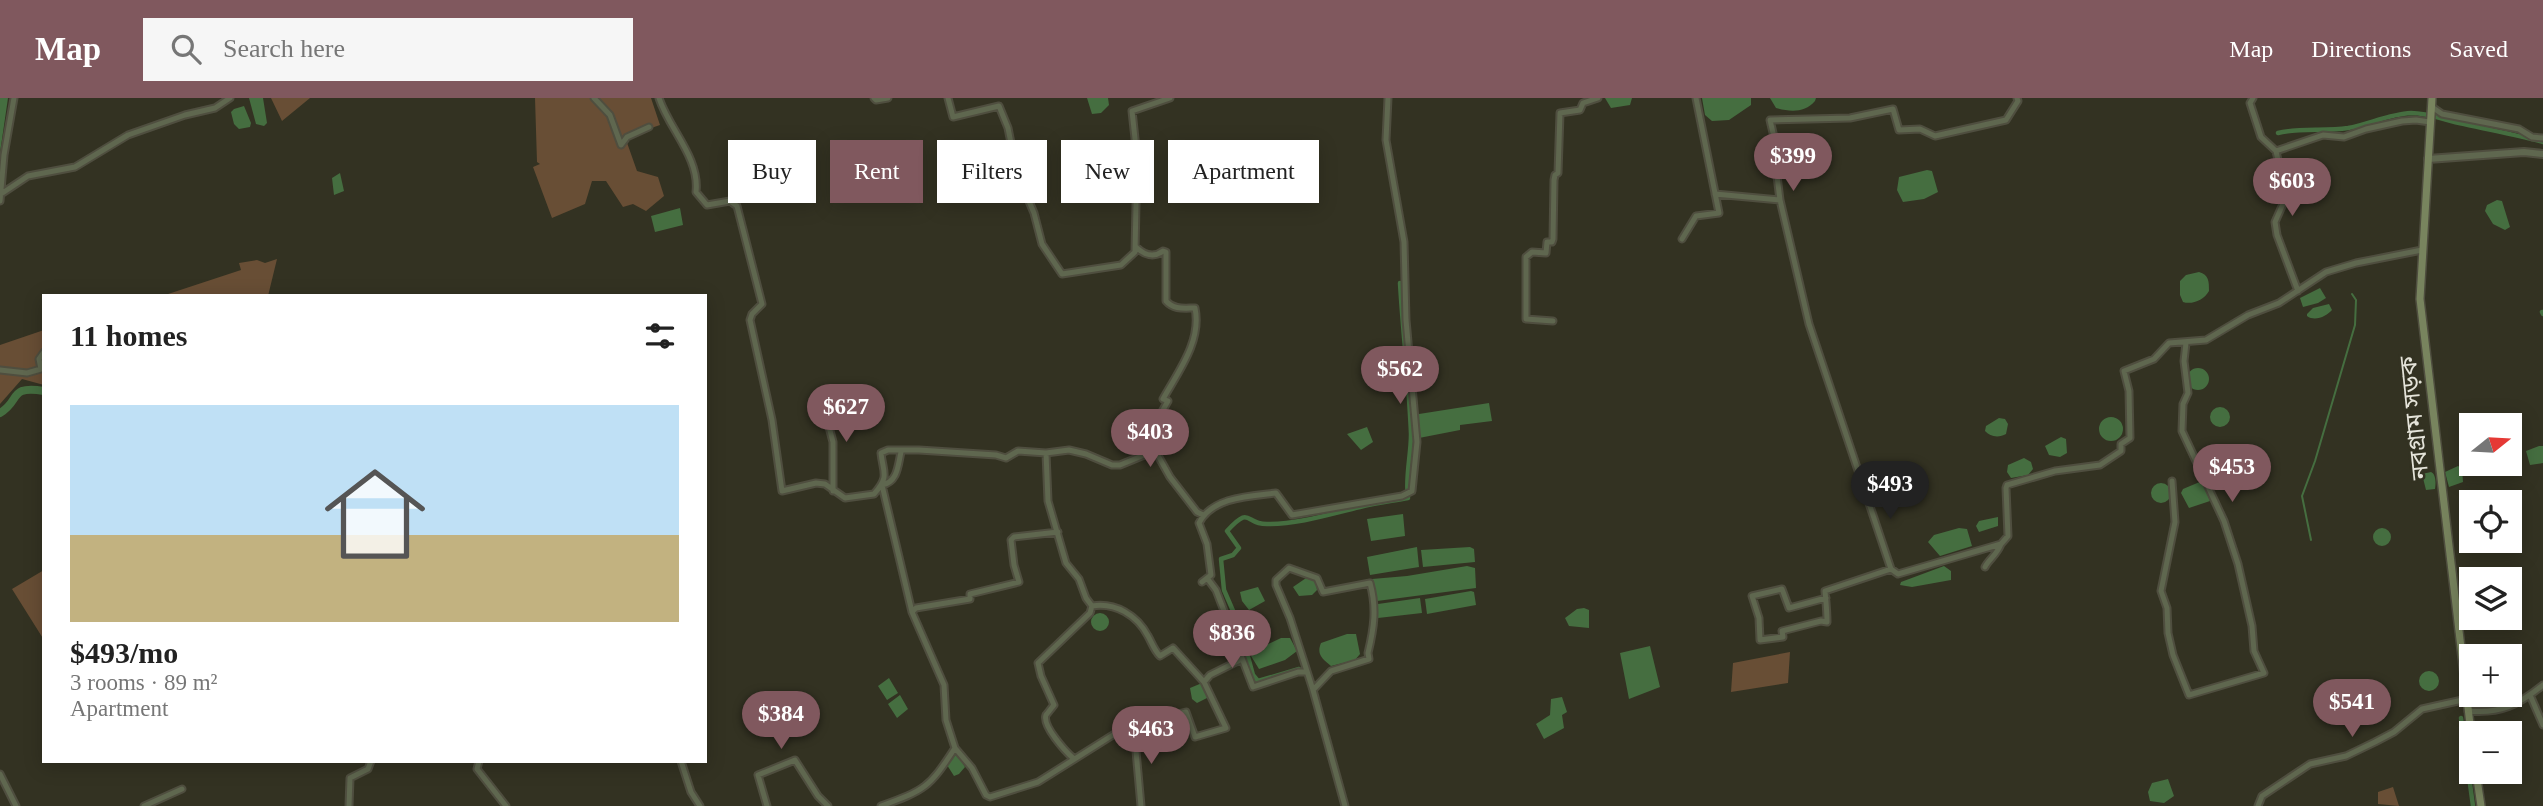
<!DOCTYPE html>
<meta charset="utf-8">
<style>
body{margin:0;font-family:"Times New Roman","Noto Sans Bengali",serif;background:#f6f6f6;color:#222;height:100vh;display:flex;flex-direction:column;font-size:26px;white-space:nowrap}
*{box-sizing:border-box;margin:0}
p{font-size:23px;color:#767676}
.icon{flex:none;width:38px;height:38px;fill:none;stroke:currentColor;stroke-width:2;stroke-linecap:round;stroke-linejoin:round}
.map{position:relative;flex:1;overflow:hidden}
.side{position:absolute;left:42px;top:196px;width:665px;height:469px;display:flex;flex-direction:column;background:#fff;border-radius:0px;box-shadow:0 4px 18px #0003}
.side>*{flex:none}
.top-card{position:absolute;left:728px;top:42px;width:665px;height:63px;display:flex;gap:14px}
.needle{width:46px;rotate:72deg}
.controls{position:absolute;left:2459px;top:315px;display:grid;gap:14px}
.controls a{display:grid;place-items:center;width:63px;height:63px;border-radius:0px;background:#fff;box-shadow:0 4px 18px #0003;font-size:35px}
.price{position:absolute;translate:-50% -60px;padding:0 16px;border-radius:24px;background:#80585e;color:#fff;font-size:23px;line-height:46px;filter:drop-shadow(0 2px 4px #0008)}
.price::after{content:'';position:absolute;left:50%;top:42px;width:21px;height:16px;margin-left:-10px;background:inherit;clip-path:polygon(0 0,100% 0,50% 100%)}
.price.active{background:#222;color:#fff}
ul{padding:0;list-style:none}
li{display:grid;align-content:center;gap:14px;height:371px;padding:0 28px}
li+li{border-top:2px solid #e0e0e0}
li span{display:grid;place-items:center;height:217px;border-radius:0px;color:#555}
li>.icon{margin-inline-start:auto}
span .icon{width:126px;height:126px;fill:#fffc;stroke-width:1}
li b{font-size:30px}
h2{display:flex;justify-content:space-between;align-items:center;height:84px;padding:0 28px;font-size:30px}
.tag{padding:0 24px;border-radius:0px;background:#fff;box-shadow:0 4px 18px #0003;font-size:24px;line-height:63px}
.tag.active{background:#80585e;color:#fff}
header{display:flex;align-items:center;gap:42px;box-sizing:border-box;height:98px;padding:0 35px;background:#80585e;color:#fff}
header strong{font-size:33px}
nav{display:flex;gap:38px;margin-inline-start:auto;font-size:24px}
.search{width:490px;height:63px;background:#f6f6f6;display:flex;align-items:center;gap:18px;box-sizing:border-box;padding:0 24px;border-radius:0px;color:#767676;font-size:26px}
.map>svg:first-child{display:block}
.green{fill:#684e35}
.water{fill:#456e40}
.lines{fill:none;stroke-linecap:round;stroke-linejoin:round}
.stream{stroke:#456e40;stroke-width:2}
.canal{stroke:#456e40;stroke-width:4.5}
.river{stroke:#456e40;stroke-width:8}
.minor-casing{stroke:#4f4e3f;stroke-width:9}
.tertiary-casing{stroke:#4f4e3f;stroke-width:10}
.secondary-casing{stroke:#4f4e3f;stroke-width:10}
.minor{stroke:#5f674f;stroke-width:5}
.tertiary{stroke:#5f674f;stroke-width:6}
.secondary{stroke:#78845e;stroke-width:7}
.labels{text-anchor:middle;stroke-width:5;stroke-linejoin:round;paint-order:stroke}
.street-label{font-size:24px;fill:#e5e4da;stroke:#333222}
</style>
<header>
<strong>Map</strong>
<div class="search"><svg class="icon" aria-label="search" viewBox="0 0 24 24"><circle cx="10" cy="10" r="6"/><path d="M15 15l6 6"/></svg>Search here</div>
<nav><a>Map</a><a>Directions</a><a>Saved</a></nav>
</header>
<div class="map">
<svg width="2543" height="708" viewBox="0 0 2543 708">
<rect width="100%" height="100%" fill="#333222"/>
<path class="green" d="M271 0H310L282 23Z
M535 0H651L660 27 625 39 637 73 658 79 664 98 646 113 633 106 623 109 606 83H592L585 106 552 120 533 69 540 66 537 64Z
M277 161 268 198H162L241 172 239 165 257 162 265 165Z
M44 232V287L22 281 0 306V247Z
M44 472V542L12 491Z
M1790 554 1788 585 1731 594 1733 565Z
M2393 689 2399 708 2378 706V694Z"/>
<path class="water" d="M0 0H8L0 55Z
M249 0H263L267 25 264 28 256 26Z
M1087 0H1108L1109 7 1101 15 1092 16Z
M1605 0H1632L1630 7 1611 10Z
M1702 0H1751V7L1729 22 1712 23 1705 17Z
M1770 0H1816L1815 3C1805 15 1790 14 1776 10Z
M244 8 251 25 250 29 239 31 234 26 231 14 234 11Z
M1927 72 1932 73 1938 94 1924 101 1903 104 1897 92 1899 79Z
M340 75 344 93 334 97 332 80Z
M2497 102 2502 103 2510 129 2505 132 2493 126 2485 113 2487 107Z
M680 110 683 127 655 134 651 118Z
M2199 174C2209 177 2209 183 2209 193 2204 202 2192 207 2183 204L2180 197V183L2186 177Z
M2320 190 2326 200 2318 205 2303 209 2300 200Z
M2329 206 2332 212C2327 218 2315 224 2307 218V216L2313 210Z
M2187 281a11 11 0 1 1 22 0a11 11 0 1 1-22 0Z
M1489 305 1492 323 1460 327V332L1419 340V316Z
M2210 319a10 10 0 1 1 20 0a10 10 0 1 1-20 0Z
M2099 331a12 12 0 1 1 24 0a12 12 0 1 1-24 0Z
M1999 320 2005 321 2008 326 2006 336C1999 340 1990 339 1985 333L1986 328Z
M1367 329 1373 344 1361 352 1347 336Z
M2061 339 2066 341 2067 355 2060 359 2049 357 2045 348Z
M2539 348H2543V365L2530 367 2526 353Z
M2238 354 2242 365 2227 371 2223 359Z
M2024 360 2031 364 2033 371 2028 377 2011 380 2007 374 2008 367Z
M2458 368 2462 370 2463 384 2449 389 2445 374Z
M2431 374C2436 376 2436 385 2435 391L2426 392 2422 376Z
M2202 383 2210 403 2189 410 2181 395 2183 391Z
M2151 395a10 10 0 1 1 20 0a10 10 0 1 1-20 0Z
M1403 416 1405 438 1371 443 1367 421Z
M1998 419V428L1979 434 1976 428 1979 423Z
M2373 439a9 9 0 1 1 18 0a9 9 0 1 1-18 0Z
M1959 430 1967 431 1972 448 1940 458 1928 444 1934 437Z
M1417 449 1419 469 1370 477 1367 459Z
M1470 449 1474 451 1475 464 1423 469 1421 452Z
M1467 468 1475 470 1476 490 1377 503 1372 481 1407 478Z
M1944 468 1951 473V482L1912 489 1900 487 1901 484Z
M1309 478 1316 483 1317 492 1312 497 1299 498 1293 489Z
M1258 489 1265 503 1249 512 1242 503 1240 494Z
M1471 493 1474 494 1476 507 1427 516 1425 501Z
M1420 500 1422 515 1378 520V506Z
M1584 510 1589 512V530L1569 528 1565 520 1577 511Z
M1091 524a9 9 0 1 1 18 0a9 9 0 1 1-18 0Z
M1347 536H1356L1360 556 1355 562 1331 568C1323 561 1316 557 1321 545Z
M1281 540H1290L1297 553 1285 562 1259 571 1251 558 1260 550Z
M1650 548 1660 589 1629 601 1620 555Z
M2419 583a10 10 0 1 1 20 0a10 10 0 1 1-20 0Z
M889 580 898 595 887 602 878 588Z
M1202 585 1209 599 1197 605 1192 601 1190 590Z
M900 597 908 611 897 620 888 606Z
M1562 599 1567 614 1562 617 1564 630 1544 641 1536 626 1550 617 1551 601Z
M1141 643a8 8 0 1 1 16 0a8 8 0 1 1-16 0Z
M957 655 965 669 959 676 954 678 947 667Z
M2168 681 2174 698 2164 705 2150 703 2148 694 2152 685Z"/>
<g class="lines">
<path class="stream" d="M2311 442 2302 398 2315 363 2355 227 2356 202 2352 196"/>
<path class="canal" d="M2278 35C2301 29 2324 34 2348 30 2369 26 2390 16 2411 15 2430 15 2446 23 2464 26 2490 32 2517 37 2543 44
M2542 214 2543 216
M1299 571 1258 583 1253 577 1240 529 1224 492 1221 461 1233 457 1239 450 1227 433C1252 406 1244 427 1268 426 1299 426 1330 416 1360 409 1375 405 1392 403 1408 400 1405 379 1411 358 1411 336 1409 286 1403 236 1400 185
M2461 620 2473 708"/>
<path class="river" d="M0 315C21 303 8 287 44 293"/>
<g class="minor-casing">
<path id="minor" d="M594 0 610 17 621 47 627 39 649 29
M659 0C669 31 700 60 696 94L707 107 730 103 737 108 762 206 752 216 750 222 772 322 782 393 816 385 825 386 845 400 874 396C890 378 883 375 881 355L888 352H919L996 357 1006 360 1018 353 1046 355 1069 352 1086 356 1112 367H1120L1154 353
M874 0 876 2 888 0
M948 0 953 19 999 8 1008 30 1017 75 1034 115 1042 146 1062 176 1121 167 1135 154 1137 59 1132 13 1170 0
M2017 0 2018 3 2006 22 1935 38 1920 31 1899 32 1893 11 1850 20 1770 22 1781 69 1776 70 1780 102 1809 226 1891 471 1898 476 2001 446 2008 438 2006 390 2007 387 2055 373 2100 367 2121 353V346L2130 340 2129 293 2124 273 2154 261 2169 245 2206 242 2248 217 2279 205 2326 174 2356 165 2422 152
M2253 0 2250 5 2261 39 2276 53 2323 37 2344 39 2366 31 2402 23 2416 22 2430 24
M2432 9 2442 16 2519 31 2532 39 2543 40
M2276 53 2286 99 2275 124 2277 137 2298 193
M1 96 28 78 75 69 128 37 185 17 215 10 230 0
M1715 96 1780 102
M0 103 4 57 14 0
M1682 141 1696 118 1719 115 1696 0
M1136 149C1144 157 1154 160 1163 153L1166 154V203C1174 212 1184 210 1195 210 1202 243 1178 274 1163 301L1168 303 1155 326 1151 345 1170 379 1197 414 1203 417
M1553 223 1526 221V159L1532 154 1546 155 1547 144H1552L1553 141 1554 82 1555 77 1558 75 1560 15 1580 12 1583 5 1598 0
M0 272 27 275 41 271 39 261 44 254
M901 354C898 367 898 384 882 387L912 514 944 587 946 622 955 650 972 670 986 697 990 699 1038 684 1124 630 1128 635 1145 624 1186 614 1195 639 1226 630 1204 584 1173 550 1160 558C1154 552 1152 545 1148 538 1137 517 1115 504 1092 508L1086 500 1079 481 1066 465 1048 403 1046 355
M2172 383 2175 424 2161 493 2167 510 2168 535 2173 557 2189 597 2264 575 2254 553 2252 528 2238 466 2224 423 2182 333 2183 306 2188 295 2184 263 2186 245
M833 393V344L823 306 851 300
M1985 469C1989 461 1996 458 2001 446
M1207 480 1216 492 1253 589 1298 574H1307
M1202 484 1211 477 1207 446 1199 425C1212 399 1250 398 1276 395L1292 417 1402 398 1412 393 1417 344 1406 222 1404 144 1386 42 1388 0
M1826 500 1789 510 1782 491 1752 498 1759 520 1760 542 1783 539 1782 533 1821 523 1827 524C1827 513 1826 504 1825 493L1891 471
M912 514 916 510 970 501V496L1019 484 1014 467 1011 442 1014 439 1058 434
M1204 584 1210 577 1242 561
M1313 592 1331 573 1369 561 1368 555C1374 530 1377 510 1370 485L1323 494 1317 480 1289 470 1276 482V487L1290 520 1313 592 1345 708
M2530 597 2543 627
M2468 613C2501 616 2518 607 2543 587
M1134 631 1141 708
M1074 661C1066 654 1042 628 1046 617 1047 616 1053 608 1054 607L1041 578 1038 565 1090 515 1092 508
M479 663 477 671 506 708
M681 663 691 694 700 708
M0 676 16 708
M144 708 182 691
M349 708 350 680 368 671 371 663
M767 708 758 677 795 662 818 698 828 708
M881 708C925 692 929 690 955 650
M2258 708 2262 698 2310 666 2346 658 2375 644 2394 634 2422 611 2467 601"/>
</g>
<g class="tertiary-casing">
<path id="tertiary" d="M2428 61 2524 54 2543 56"/>
</g>
<g class="secondary-casing">
<path id="secondary" d="M2432 0 2420 201 2471 635
M2476 674 2481 708"/>
</g>
<use href="#minor" class="minor"/>
<use href="#tertiary" class="tertiary"/>
<use href="#secondary" class="secondary"/>
</g>
<g class="labels">
<g class="street-label">
<text transform="translate(2414 320) rotate(-96)" y="8">নবগ্রাম সড়ক</text>
</g>
</g>
</svg>
<div class="controls">
<a><svg class="needle" viewBox="-14 -14 28 28"><path d="M0-13l5 13h-10z" fill="#e53935"/><path d="M0 13l5-13h-10z" fill="#767676"/></svg></a>
<a><svg class="icon" aria-label="locate" viewBox="0 0 24 24"><circle cx="12" cy="12" r="6"/><path d="M12 2v4M12 18v4M2 12h4M18 12h4"/></svg></a>
<a><svg class="icon" aria-label="layers" viewBox="0 0 24 24"><path d="M12 4l9 5-9 5-9-5zM3 14l9 5 9-5"/></svg></a>
<a>+</a>
<a>−</a>
</div>
<b class="price" style="left:1793px;top:95px">$399</b>
<b class="price" style="left:2292px;top:120px">$603</b>
<b class="price" style="left:1400px;top:308px">$562</b>
<b class="price" style="left:846px;top:346px">$627</b>
<b class="price" style="left:1150px;top:371px">$403</b>
<b class="price" style="left:2232px;top:406px">$453</b>
<b class="price active" style="left:1890px;top:423px">$493</b>
<b class="price" style="left:1232px;top:572px">$836</b>
<b class="price" style="left:2352px;top:641px">$541</b>
<b class="price" style="left:781px;top:653px">$384</b>
<b class="price" style="left:1151px;top:668px">$463</b>
<div class="top-card">
<a class="tag">Buy</a>
<a class="tag active">Rent</a>
<a class="tag">Filters</a>
<a class="tag">New</a>
<a class="tag">Apartment</a>
</div>
<section class="side">
<h2>11 homes<svg class="icon" aria-label="filters" viewBox="0 0 24 24"><path d="M4 7h16M4 17h16"/><circle cx="9" cy="7" r="2"/><circle cx="15" cy="17" r="2"/></svg></h2>
<ul>
<li><span style="background:linear-gradient(#bfe0f5 60%,#c2b280 0)"><svg class="icon" aria-label="home" viewBox="0 0 24 24"><path d="M3 11l9-7 9 7M6 9v11h12V9"/></svg></span><div><b>$493/mo</b><p>3 rooms · 89 m²</p><p>Apartment</p></div></li>
</ul>
</section>
</div>
